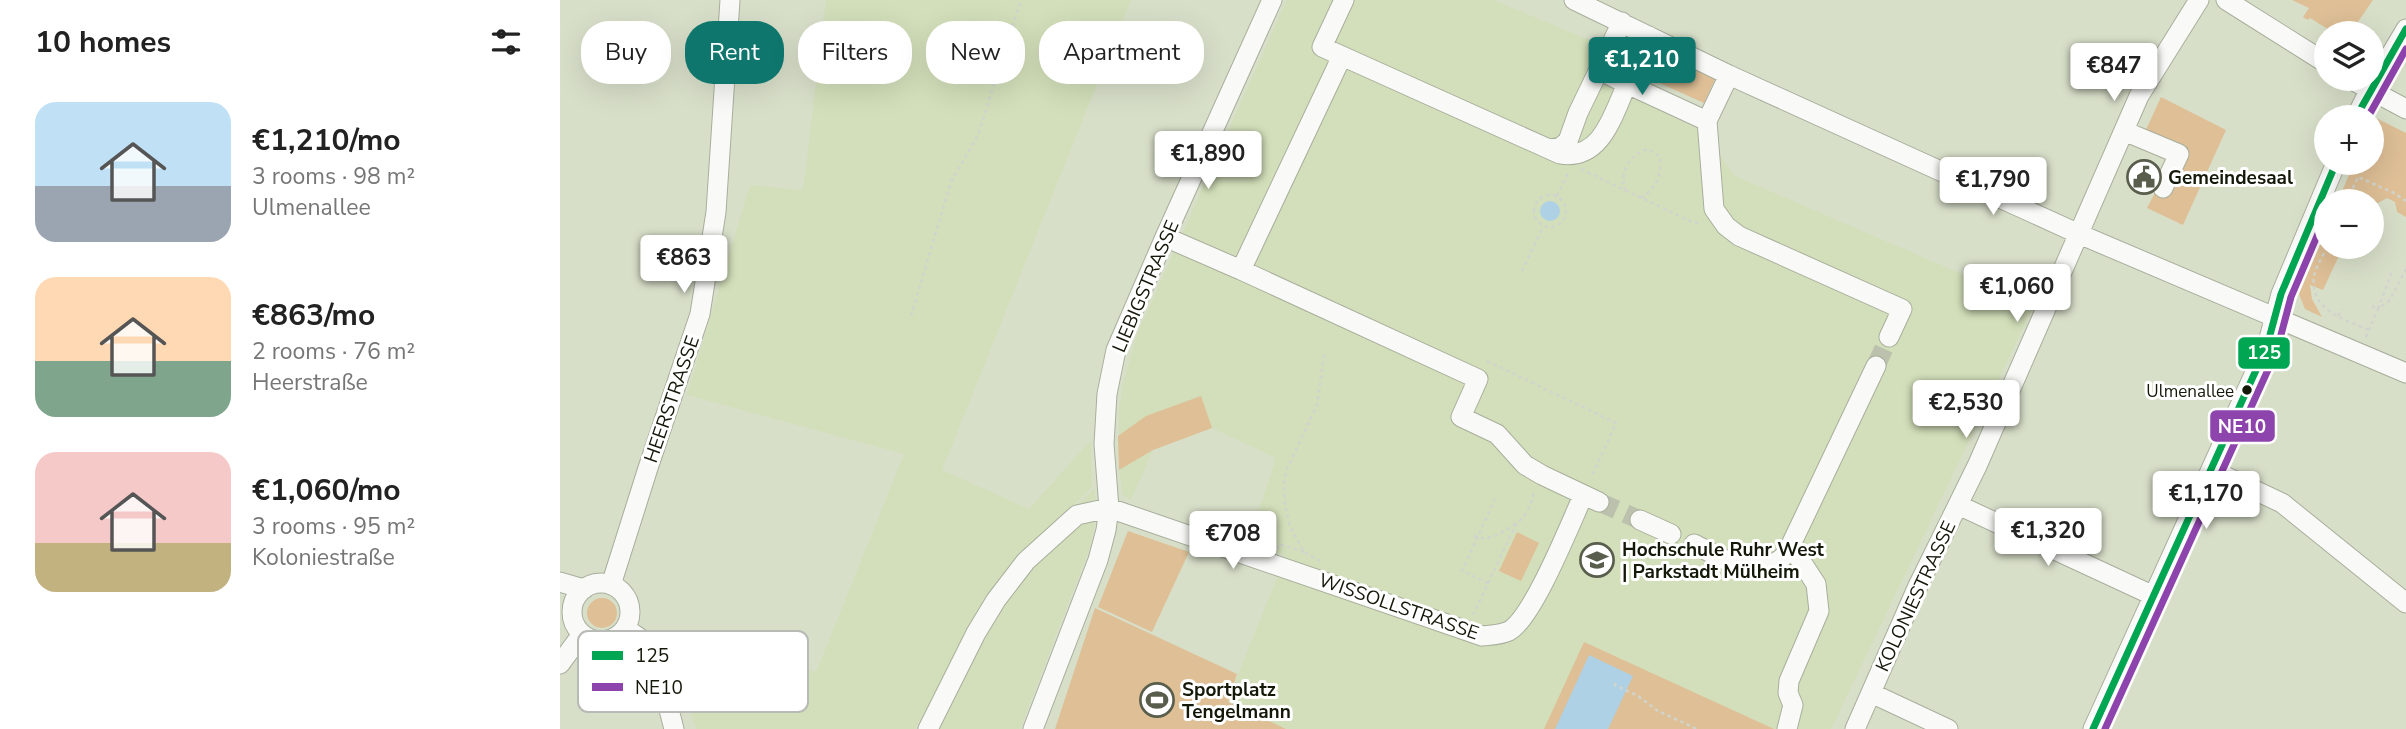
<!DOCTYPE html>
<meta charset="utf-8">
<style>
body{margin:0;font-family:"Nunito Sans",sans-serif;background:#f6f6f6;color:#222;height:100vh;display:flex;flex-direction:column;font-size:26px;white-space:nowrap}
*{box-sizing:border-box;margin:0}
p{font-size:23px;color:#767676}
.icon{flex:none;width:38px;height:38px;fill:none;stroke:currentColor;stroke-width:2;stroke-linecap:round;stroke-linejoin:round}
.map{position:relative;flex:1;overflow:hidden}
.panel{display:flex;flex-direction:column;background:#fff;width:560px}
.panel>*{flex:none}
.banner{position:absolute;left:21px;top:21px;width:665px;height:63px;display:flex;gap:14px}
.controls{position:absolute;left:1754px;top:21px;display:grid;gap:14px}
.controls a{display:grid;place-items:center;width:70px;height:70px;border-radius:50%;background:#fff;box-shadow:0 7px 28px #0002;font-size:35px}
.price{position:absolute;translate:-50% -60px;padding:0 16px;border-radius:7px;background:#fff;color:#222;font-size:23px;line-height:46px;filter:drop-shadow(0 2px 4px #0008)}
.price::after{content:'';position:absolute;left:50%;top:42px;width:21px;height:16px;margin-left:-10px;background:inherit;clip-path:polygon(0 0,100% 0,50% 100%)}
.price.selected{background:#0f766e;color:#fff}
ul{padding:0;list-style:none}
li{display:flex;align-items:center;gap:21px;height:175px;padding:0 35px}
li span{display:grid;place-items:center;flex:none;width:196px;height:140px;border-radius:21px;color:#555}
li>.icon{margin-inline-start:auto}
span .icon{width:84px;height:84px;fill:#fffc;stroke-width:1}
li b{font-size:30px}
h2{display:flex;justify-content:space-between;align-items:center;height:84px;padding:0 35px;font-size:30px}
.pill{padding:0 24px;border-radius:28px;background:#fff;box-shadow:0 7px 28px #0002;font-size:24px;line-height:63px}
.pill.selected{background:#0f766e;color:#fff}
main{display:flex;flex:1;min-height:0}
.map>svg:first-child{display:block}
.built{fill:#d3dfba}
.green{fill:#debf96}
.water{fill:#aed1e5}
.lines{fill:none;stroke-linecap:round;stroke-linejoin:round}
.minor-tunnel{stroke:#bbc1ac;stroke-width:19;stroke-dasharray:19 10;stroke-linecap:butt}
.minor-casing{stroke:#a8ae9c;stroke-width:21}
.path{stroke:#d1d4cc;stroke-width:2.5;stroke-dasharray:3.5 3.5;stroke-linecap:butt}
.minor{stroke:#f9faf7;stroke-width:19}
.bus-1-casing{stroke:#fff;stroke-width:12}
.bus-2-casing{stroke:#fff;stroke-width:12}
.bus-1{stroke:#00a651;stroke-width:7}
.bus-2{stroke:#8e44ad;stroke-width:7}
.bus-dot{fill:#141809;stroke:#fff;stroke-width:2.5}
.labels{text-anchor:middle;stroke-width:6;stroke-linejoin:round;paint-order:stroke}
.bus-label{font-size:17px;fill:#141809;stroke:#fff;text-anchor:end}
.poi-label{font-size:19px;font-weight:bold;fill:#141809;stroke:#fff;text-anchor:start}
.street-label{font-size:19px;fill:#141809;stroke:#fff}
.key{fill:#fff;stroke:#b8bab5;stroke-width:2}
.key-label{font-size:19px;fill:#141809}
.line-badge{stroke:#fff;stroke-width:2.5}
.badge-label{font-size:19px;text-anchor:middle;font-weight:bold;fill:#fff}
</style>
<main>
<section class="panel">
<h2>10 homes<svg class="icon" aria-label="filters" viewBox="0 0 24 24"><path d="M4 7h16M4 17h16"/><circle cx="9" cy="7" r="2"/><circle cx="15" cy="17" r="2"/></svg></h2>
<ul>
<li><span style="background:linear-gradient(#bfe0f5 60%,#9aa5b1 0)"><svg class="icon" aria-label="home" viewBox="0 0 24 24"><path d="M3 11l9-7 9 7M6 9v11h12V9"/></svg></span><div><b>€1,210/mo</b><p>3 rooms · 98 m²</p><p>Ulmenallee</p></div></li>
<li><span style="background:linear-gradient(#ffd9b3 60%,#7fa58c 0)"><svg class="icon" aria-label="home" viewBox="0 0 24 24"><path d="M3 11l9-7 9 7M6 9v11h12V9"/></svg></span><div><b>€863/mo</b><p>2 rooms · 76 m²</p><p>Heerstraße</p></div></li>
<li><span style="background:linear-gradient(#f6c9c9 65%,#c2b280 0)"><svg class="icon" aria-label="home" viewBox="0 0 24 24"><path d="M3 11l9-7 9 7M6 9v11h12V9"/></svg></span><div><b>€1,060/mo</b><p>3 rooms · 95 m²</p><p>Koloniestraße</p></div></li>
</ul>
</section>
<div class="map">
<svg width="1846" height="729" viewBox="0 0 1846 729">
<rect width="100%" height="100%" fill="#d8dfc9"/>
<path class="built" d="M266 0H571L382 470 469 509 531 440 532 487 462 555 426 605 355 729H136L111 651 157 638 256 672 344 454 127 395 190 185 243 190Z
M727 0H933L1042 45 1030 77 1142 131 1175 176 1474 305 1271 729H726L667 701 717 578 724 555 688 542 716 458 652 428 593 450 571 500 563 495 559 470V408L564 379 578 332Z
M535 488 536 512 531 544 460 729H359L498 522Z"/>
<path class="green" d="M1732 0H1813L1795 26 1787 21 1779 33H1774L1750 18 1748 20 1743 17 1749 8Z
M1089 45 1156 77 1144 103 1077 73Z
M1601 97 1666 130 1623 225 1587 208 1611 162 1604 159 1607 153 1578 147Z
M1818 119 1846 133V217L1837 212 1835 202 1827 198 1818 203 1802 197 1799 201H1778L1794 163H1811V122Z
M1766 230V247H1783L1763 290 1750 285 1752 299 1762 317 1745 309 1739 294Z
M641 396 652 428 593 450 559 470 558 436 586 416Z
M568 531 629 552 592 632 538 607Z
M957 532 979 543 961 581 939 571Z
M27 613a15 15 0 1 1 30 0a15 15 0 1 1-30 0Z
M535 608 677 674 668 702 726 729H495Z
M1024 642 1214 729H984Z"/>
<path class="water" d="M980 211a10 10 0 1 1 20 0a10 10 0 1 1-20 0Z
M1029 655 1073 676 1048 729H995Z"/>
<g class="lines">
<path class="minor-tunnel" d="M1316 366 1329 337
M1039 502 1080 520"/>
<g class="minor-casing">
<path id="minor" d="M1014 0 1169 75 1519 234 1846 373
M1666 0 1766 63
M782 56 762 47 784 0
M1039 70 1067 84 1089 36
M1169 75 1147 121 1154 209 1166 226 1179 236 1342 309 1329 337
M1790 79 1846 109
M1796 117 1809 91 1846 29
M1564 131 1619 154 1603 188
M991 149 1001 147 1008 141 1018 113 1062 22
M605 237 681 270
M1652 470 1722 503 1846 603
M1039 502 982 475 965 465 937 434 901 417 918 379 681 270 782 56 1000 154C1042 161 1053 114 1067 84L1147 121
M1398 505 1594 596
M549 508 922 636C931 635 941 635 949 631 973 618 1010 524 1023 496
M1080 520 1111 534
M1134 544C1164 559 1199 584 1227 553L1316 366
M0 582 24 589
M12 612a29 29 0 1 1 58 0a29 29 0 1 1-58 0Z
M51 585 88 468 140 314 156 212 170 0
M65 628 84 641 95 655 114 729
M0 664 22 634
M1311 693 1388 729
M368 729 416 633 436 600 466 561 517 515 549 508
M473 729 538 560 546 530 549 508 544 444 547 394 556 350 605 237 712 0
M1227 729 1233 705 1228 693 1229 681 1259 611 1256 584 1231 546
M1295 729 1357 588 1417 466 1579 96 1639 0
M1533 729 1707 346 1721 294 1776 163"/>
</g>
<path class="path" d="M1021 169 1134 223 1142 222
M1066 191C1058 173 1070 154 1088 149L1099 156C1103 174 1096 188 1081 198
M974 211a16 16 0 1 1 32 0a16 16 0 1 1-32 0Z
M997 196 1009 171
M1787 201 1798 177 1834 193 1846 201
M1767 247C1763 256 1755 268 1754 277 1749 310 1786 320 1809 330
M962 271 983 227
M1812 306 1818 309 1833 269
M351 316 391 182 418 135 461 0
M1778 316 1782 309
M1806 337 1818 309 1830 300 1846 269
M927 361 1056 423 1031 478
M914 536C930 542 941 533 955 524
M717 549 719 544 744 552
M760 561 744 552 730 527 725 505 724 485 726 471 757 405 764 355
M928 583 902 571 935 499
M913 615 956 524C967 515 972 503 974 490
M1055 683V685L1078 696 1098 711 1137 729"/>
<use href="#minor" class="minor"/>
<g class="bus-1-casing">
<path id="bus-1" d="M1796 117 1846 29
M1533 729 1707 346 1721 294 1776 163"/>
</g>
<g class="bus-2-casing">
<path id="bus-2" d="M1808 117 1846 49
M1545 729 1717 350 1731 297 1766 215"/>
</g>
<use href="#bus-1" class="bus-1"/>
<use href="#bus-2" class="bus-2"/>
</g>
<defs>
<g id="civic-ring" transform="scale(1.75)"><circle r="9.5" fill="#fff" stroke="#595e4c" stroke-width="1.5"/><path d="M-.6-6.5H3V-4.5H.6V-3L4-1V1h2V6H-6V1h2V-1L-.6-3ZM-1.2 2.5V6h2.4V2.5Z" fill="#595e4c"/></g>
<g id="university-ring" transform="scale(1.75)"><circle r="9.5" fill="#fff" stroke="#595e4c" stroke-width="1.5"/><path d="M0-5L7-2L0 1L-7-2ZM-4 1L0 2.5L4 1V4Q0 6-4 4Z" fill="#595e4c"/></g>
<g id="stadium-ring" transform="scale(1.75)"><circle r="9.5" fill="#fff" stroke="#595e4c" stroke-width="1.5"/><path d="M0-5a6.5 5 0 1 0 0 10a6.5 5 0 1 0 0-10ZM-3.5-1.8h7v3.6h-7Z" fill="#595e4c"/></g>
</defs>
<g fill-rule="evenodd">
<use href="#civic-ring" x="1584" y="177"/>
<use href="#university-ring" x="1037" y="560"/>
<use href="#stadium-ring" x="597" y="700"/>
</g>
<circle class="bus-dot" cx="1687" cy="390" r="6"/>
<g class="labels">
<g class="bus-label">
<text x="1674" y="397">Ulmenallee</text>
</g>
<g class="poi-label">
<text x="1608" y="184">Gemeindesaal</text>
<text x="1062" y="556">Hochschule Ruhr West<tspan x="1062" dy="22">| Parkstadt Mülheim</tspan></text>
<text x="622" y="696">Sportplatz<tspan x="622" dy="22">Tengelmann</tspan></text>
</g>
<g class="street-label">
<text transform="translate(585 286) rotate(-67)" y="7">LIEBIGSTRASSE</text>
<text transform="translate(111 399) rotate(-71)" y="7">HEERSTRASSE</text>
<text transform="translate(1355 596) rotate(-65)" y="7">KOLONIESTRASSE</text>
<text transform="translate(839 606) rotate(19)" y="7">WISSOLLSTRASSE</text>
</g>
</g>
<rect x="18" y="631" width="230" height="81" rx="10" class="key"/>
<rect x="32" y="651" width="31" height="9" fill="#00a651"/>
<rect x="32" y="683" width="31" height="8" fill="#8e44ad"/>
<g class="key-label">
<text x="75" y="662">125</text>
<text x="75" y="694">NE10</text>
</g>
<g class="line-badge">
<rect x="1677" y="336" width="54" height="34" rx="7" fill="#00a651"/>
<rect x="1649" y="409" width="67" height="34" rx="7" fill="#8e44ad"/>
</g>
<g class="badge-label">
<text x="1704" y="359">125</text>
<text x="1682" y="433">NE10</text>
</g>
</svg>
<div class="controls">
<a><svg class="icon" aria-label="layers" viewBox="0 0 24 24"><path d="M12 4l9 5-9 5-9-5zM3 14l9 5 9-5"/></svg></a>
<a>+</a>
<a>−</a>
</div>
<b class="price selected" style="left:1082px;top:97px">€1,210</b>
<b class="price" style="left:1554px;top:103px">€847</b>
<b class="price" style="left:648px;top:191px">€1,890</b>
<b class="price" style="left:1433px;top:217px">€1,790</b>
<b class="price" style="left:124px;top:295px">€863</b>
<b class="price" style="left:1457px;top:324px">€1,060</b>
<b class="price" style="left:1406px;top:440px">€2,530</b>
<b class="price" style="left:1646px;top:531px">€1,170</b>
<b class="price" style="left:1488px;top:568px">€1,320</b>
<b class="price" style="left:673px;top:571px">€708</b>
<div class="banner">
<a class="pill">Buy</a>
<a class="pill selected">Rent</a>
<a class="pill">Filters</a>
<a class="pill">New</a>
<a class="pill">Apartment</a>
</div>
</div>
</main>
